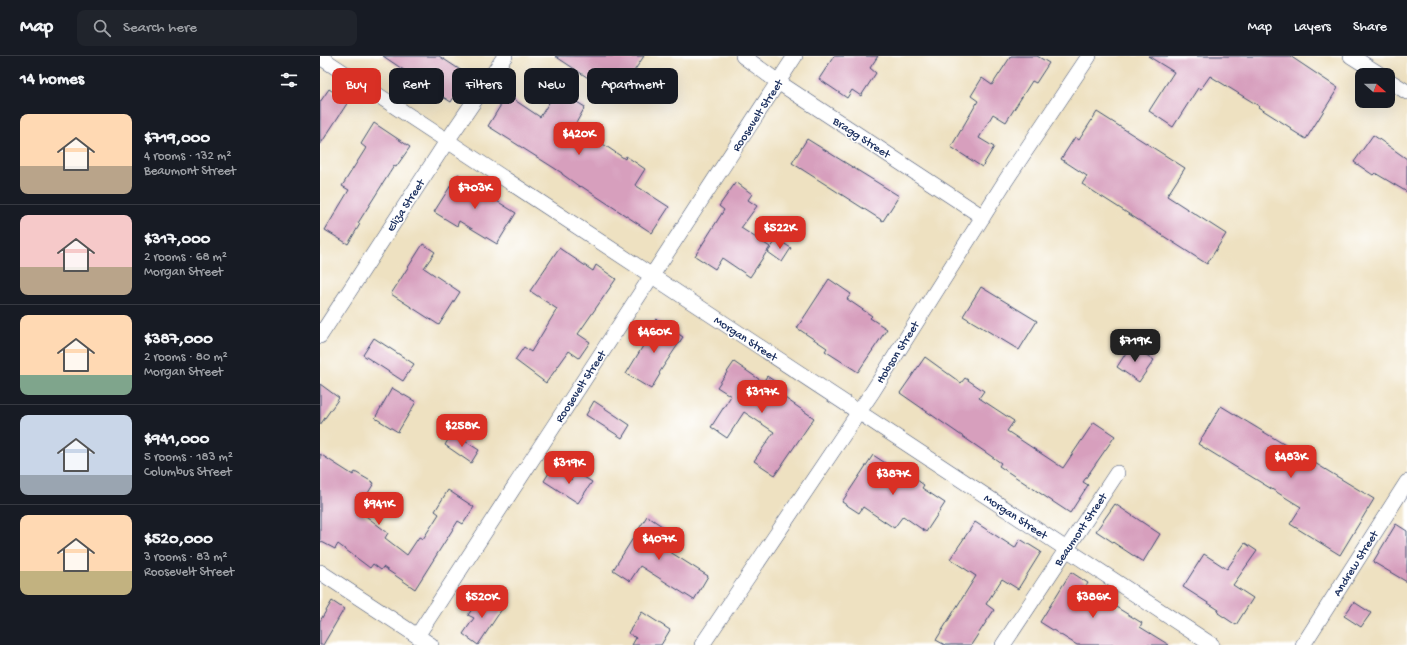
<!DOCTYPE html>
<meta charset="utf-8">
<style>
body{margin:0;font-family:"Gochi Hand",sans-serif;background:#20242c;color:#f1f3f6;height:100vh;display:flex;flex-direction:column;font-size:15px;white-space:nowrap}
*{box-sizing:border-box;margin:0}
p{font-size:13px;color:#9ea1a6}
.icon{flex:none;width:22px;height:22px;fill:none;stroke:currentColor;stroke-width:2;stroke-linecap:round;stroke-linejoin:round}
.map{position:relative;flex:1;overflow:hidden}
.sheet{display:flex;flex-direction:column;background:#171b24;width:320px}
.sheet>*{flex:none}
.top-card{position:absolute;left:12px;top:12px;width:380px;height:36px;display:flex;gap:8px}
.needle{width:26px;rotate:111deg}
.tools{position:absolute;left:1035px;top:12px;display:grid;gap:8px}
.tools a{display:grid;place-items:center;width:40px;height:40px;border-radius:8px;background:#171b24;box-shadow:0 4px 16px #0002;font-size:20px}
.price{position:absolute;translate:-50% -34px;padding:0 9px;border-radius:8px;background:#d93025;color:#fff;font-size:13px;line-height:26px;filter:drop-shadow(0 1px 2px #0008)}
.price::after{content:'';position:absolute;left:50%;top:24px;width:12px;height:9px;margin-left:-6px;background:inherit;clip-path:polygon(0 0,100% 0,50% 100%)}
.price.current{background:#222;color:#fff}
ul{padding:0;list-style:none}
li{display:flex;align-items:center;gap:12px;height:100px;padding:0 20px}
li+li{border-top:1px solid #363941}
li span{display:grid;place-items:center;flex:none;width:112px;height:80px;border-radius:8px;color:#555}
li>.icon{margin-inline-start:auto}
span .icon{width:48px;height:48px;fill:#fffc;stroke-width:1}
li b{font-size:17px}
h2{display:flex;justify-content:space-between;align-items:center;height:48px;padding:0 20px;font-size:17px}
.pill{padding:0 14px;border-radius:8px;background:#171b24;box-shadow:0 4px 16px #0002;font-size:14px;line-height:36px}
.pill.current{background:#d93025;color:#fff}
header{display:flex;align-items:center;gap:24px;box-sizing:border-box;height:56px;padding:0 20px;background:#171b24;border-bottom:1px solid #363941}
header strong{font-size:19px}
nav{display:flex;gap:22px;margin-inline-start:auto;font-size:14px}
.search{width:280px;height:36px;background:#20242c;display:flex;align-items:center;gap:10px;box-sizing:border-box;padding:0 14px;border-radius:8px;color:#9ea1a6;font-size:15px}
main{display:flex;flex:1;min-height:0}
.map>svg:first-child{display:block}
.building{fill:#d79fbd}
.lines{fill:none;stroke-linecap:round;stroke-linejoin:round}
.street-casing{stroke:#3b4a6d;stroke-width:16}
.street{stroke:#fff;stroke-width:15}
.labels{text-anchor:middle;stroke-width:3;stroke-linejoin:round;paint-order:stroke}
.street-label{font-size:12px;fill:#1b2f5e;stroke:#fff}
</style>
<header>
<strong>Map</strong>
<div class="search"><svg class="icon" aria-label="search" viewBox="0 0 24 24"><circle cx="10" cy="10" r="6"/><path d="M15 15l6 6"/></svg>Search here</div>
<nav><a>Map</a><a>Layers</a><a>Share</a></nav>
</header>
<main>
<section class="sheet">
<h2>14 homes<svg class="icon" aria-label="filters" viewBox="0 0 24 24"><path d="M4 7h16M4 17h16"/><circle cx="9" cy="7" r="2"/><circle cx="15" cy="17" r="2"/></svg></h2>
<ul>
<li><span style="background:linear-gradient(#ffd9b3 65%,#b9a48a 0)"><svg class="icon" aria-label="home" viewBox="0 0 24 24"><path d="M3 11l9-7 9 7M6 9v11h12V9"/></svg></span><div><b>$719,000</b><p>4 rooms · 132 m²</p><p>Beaumont Street</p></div></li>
<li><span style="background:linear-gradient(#f6c9c9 65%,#b9a48a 0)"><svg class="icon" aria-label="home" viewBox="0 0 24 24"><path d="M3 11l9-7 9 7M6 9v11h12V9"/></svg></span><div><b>$317,000</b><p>2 rooms · 68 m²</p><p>Morgan Street</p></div></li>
<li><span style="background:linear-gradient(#ffd9b3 75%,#7fa58c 0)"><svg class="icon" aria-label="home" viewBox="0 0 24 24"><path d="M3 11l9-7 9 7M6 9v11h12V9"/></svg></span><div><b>$387,000</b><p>2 rooms · 80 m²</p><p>Morgan Street</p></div></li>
<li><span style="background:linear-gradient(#c9d6e8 75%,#9aa5b1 0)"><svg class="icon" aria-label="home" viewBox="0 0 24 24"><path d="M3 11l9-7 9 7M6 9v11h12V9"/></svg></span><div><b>$941,000</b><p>5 rooms · 183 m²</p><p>Columbus Street</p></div></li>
<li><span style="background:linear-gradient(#ffd9b3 70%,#c2b280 0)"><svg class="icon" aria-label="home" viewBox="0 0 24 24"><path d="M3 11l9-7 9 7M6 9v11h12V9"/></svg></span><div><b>$520,000</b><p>3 rooms · 83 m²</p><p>Roosevelt Street</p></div></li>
</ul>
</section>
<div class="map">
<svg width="1087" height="589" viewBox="0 0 1087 589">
<rect width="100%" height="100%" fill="#fff"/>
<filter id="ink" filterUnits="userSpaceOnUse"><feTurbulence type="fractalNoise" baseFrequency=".025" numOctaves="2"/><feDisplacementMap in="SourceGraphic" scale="8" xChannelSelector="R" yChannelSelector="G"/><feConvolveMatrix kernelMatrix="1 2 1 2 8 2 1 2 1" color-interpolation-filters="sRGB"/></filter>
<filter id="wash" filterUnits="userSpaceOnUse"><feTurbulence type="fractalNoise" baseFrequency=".012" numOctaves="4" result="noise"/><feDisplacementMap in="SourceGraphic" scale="16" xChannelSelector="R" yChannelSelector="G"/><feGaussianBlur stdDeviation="0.9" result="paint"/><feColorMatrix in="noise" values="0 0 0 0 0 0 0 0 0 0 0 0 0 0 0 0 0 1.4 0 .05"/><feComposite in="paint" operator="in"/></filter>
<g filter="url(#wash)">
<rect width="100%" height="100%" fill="#eee1c1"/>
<g id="blocks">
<path class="building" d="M63 0H119L148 19 131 46 112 34V33Z
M235 0H324L297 41Z
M514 0H558L550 12 556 17 541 40 532 34 527 42 499 23Z
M691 0H717L729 7 716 27 712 25 686 66 673 58 659 82 674 91 662 111 631 91 658 45 651 40 662 22 672 29Z
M828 0H970L1018 32 986 83 970 73 971 72 938 51 939 50 890 20 881 33 878 32 853 71 829 55 854 16Z
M9 33 28 46 0 89V46Z
M237 34 265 51 255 69 305 103 306 100 325 113 315 129 349 151 332 177 261 130 260 131 242 118V117L168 70 187 39 220 61Z
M777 56 865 112 847 140 906 178 887 208 762 128 767 120 741 103 755 81 759 84Z
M54 67 90 91 76 111 74 110 38 167 40 168 28 188 5 174 29 134 22 130 46 92 41 88Z
M1053 79 1087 103V136L1055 117 1053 119 1034 106Z
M487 83 579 140 563 165 472 107Z
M138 118 160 132 159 134 196 157 177 188 139 165 137 170 114 156Z
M416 126 432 138 428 144 437 150 421 172 450 191 430 221 402 202 395 213 375 200 404 154 399 150Z
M457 183 471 192 462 206 448 196Z
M103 188 115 196 104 212 140 236 119 269 71 238Z
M239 192 273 215 276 209 296 223 258 278 270 286 259 302 249 295 226 327 195 304 204 291 211 296 237 253 210 235Z
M509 223 531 238 527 243 552 260 550 262 567 273 538 316 505 295 507 292 477 272Z
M661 231 717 265 699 294 643 260Z
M336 263 363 281 339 317 340 318 331 333 306 318 326 285 323 283Z
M54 282 94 308 83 325 43 299Z
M811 289 834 304 819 326 797 311Z
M605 301 641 327 645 322 664 335 659 342 694 365 687 375 743 412 774 366 795 380 763 426 768 429 750 457 679 410 681 407 580 337Z
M414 306 443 326 447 320 467 334 462 340 494 362 455 419 434 405 454 376 424 356 407 382 391 371 411 340 397 331Z
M0 328 19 342 0 369Z
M72 332 96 346 78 376 55 362Z
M274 345 310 369 302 382 266 359Z
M901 350 1054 443 1020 499 970 468 981 451 878 388Z
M132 377 159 394 151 407 125 389Z
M0 398 33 419 35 416 54 427 38 454 68 477 65 482 87 499 99 481 103 483 119 458 115 455 128 434 154 451 143 468 138 465 95 533 63 511 61 514 53 508 50 512 18 488 15 493 0 485Z
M553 399 584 419 586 416 604 429 602 432 625 447 606 476 583 460 574 472 543 451 539 457 522 446Z
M232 412 251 424 256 416 272 426 258 447 224 425Z
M795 448 840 478 823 506 776 475Z
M327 460 345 472 336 487 388 520 374 544 320 510 310 525 293 514Z
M655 466 695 492 700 483 721 496 698 533 682 523 666 548 674 554 651 589H625L616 584 656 520 630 503Z
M1076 468 1087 475V526L1053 506Z
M925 487 937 495 913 529 933 542 916 569 898 557 899 554 863 531 884 498 907 513Z
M751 516 768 527 765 532 822 567 820 571 849 589H757L720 566Z
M162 539 182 553 158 589 143 578 154 562 148 559Z
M12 545 24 553 3 589H0V565Z
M1034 546 1051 557 1041 571 1024 560Z
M322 556 350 574 341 589H312L316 582 308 577Z"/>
</g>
</g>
<g filter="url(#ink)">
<use href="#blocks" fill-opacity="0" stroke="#3b4a6d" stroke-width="1"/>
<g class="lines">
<g class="street-casing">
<path id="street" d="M423 0 458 26 663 161
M1031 0 1061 19
M0 1 892 589
M1068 24 1087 36
M0 280 127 85 185 0
M0 516 111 589
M97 580 475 0
M382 589 553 335 686 124 769 0
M683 589 797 417
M983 589 1087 426"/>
</g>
<use href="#street" class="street"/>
</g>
</g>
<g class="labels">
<g class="street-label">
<text transform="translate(437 59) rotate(-57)" y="4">Roosevelt Street</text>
<text transform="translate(542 81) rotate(33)" y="4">Bragg Street</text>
<text transform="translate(85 149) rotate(-57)" y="4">Eliza Street</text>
<text transform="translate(426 282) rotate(33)" y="4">Morgan Street</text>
<text transform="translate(577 296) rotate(-58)" y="4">Hobson Street</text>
<text transform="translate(260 330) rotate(-57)" y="4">Roosevelt Street</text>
<text transform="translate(696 460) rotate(33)" y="4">Morgan Street</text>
<text transform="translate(760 473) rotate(-56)" y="4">Beaumont Street</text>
<text transform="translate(1035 507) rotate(-58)" y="4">Andrew Street</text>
</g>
</g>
</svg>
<div class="tools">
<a><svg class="needle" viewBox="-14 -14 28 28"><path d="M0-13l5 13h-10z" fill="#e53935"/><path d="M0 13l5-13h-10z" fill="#9ea1a6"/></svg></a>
</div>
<b class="price" style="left:259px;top:100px">$420K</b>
<b class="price" style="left:155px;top:154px">$703K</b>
<b class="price" style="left:460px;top:194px">$522K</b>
<b class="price" style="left:334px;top:298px">$460K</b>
<b class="price current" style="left:815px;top:307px">$719K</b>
<b class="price" style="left:442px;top:358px">$317K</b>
<b class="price" style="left:142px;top:392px">$258K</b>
<b class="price" style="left:971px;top:423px">$483K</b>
<b class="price" style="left:249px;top:429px">$319K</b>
<b class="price" style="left:573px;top:440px">$387K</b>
<b class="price" style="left:59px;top:470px">$941K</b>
<b class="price" style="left:339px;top:505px">$407K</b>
<b class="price" style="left:162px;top:563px">$520K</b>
<b class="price" style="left:773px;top:563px">$386K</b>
<div class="top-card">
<a class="pill current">Buy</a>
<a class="pill">Rent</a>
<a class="pill">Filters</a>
<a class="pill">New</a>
<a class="pill">Apartment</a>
</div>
</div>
</main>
